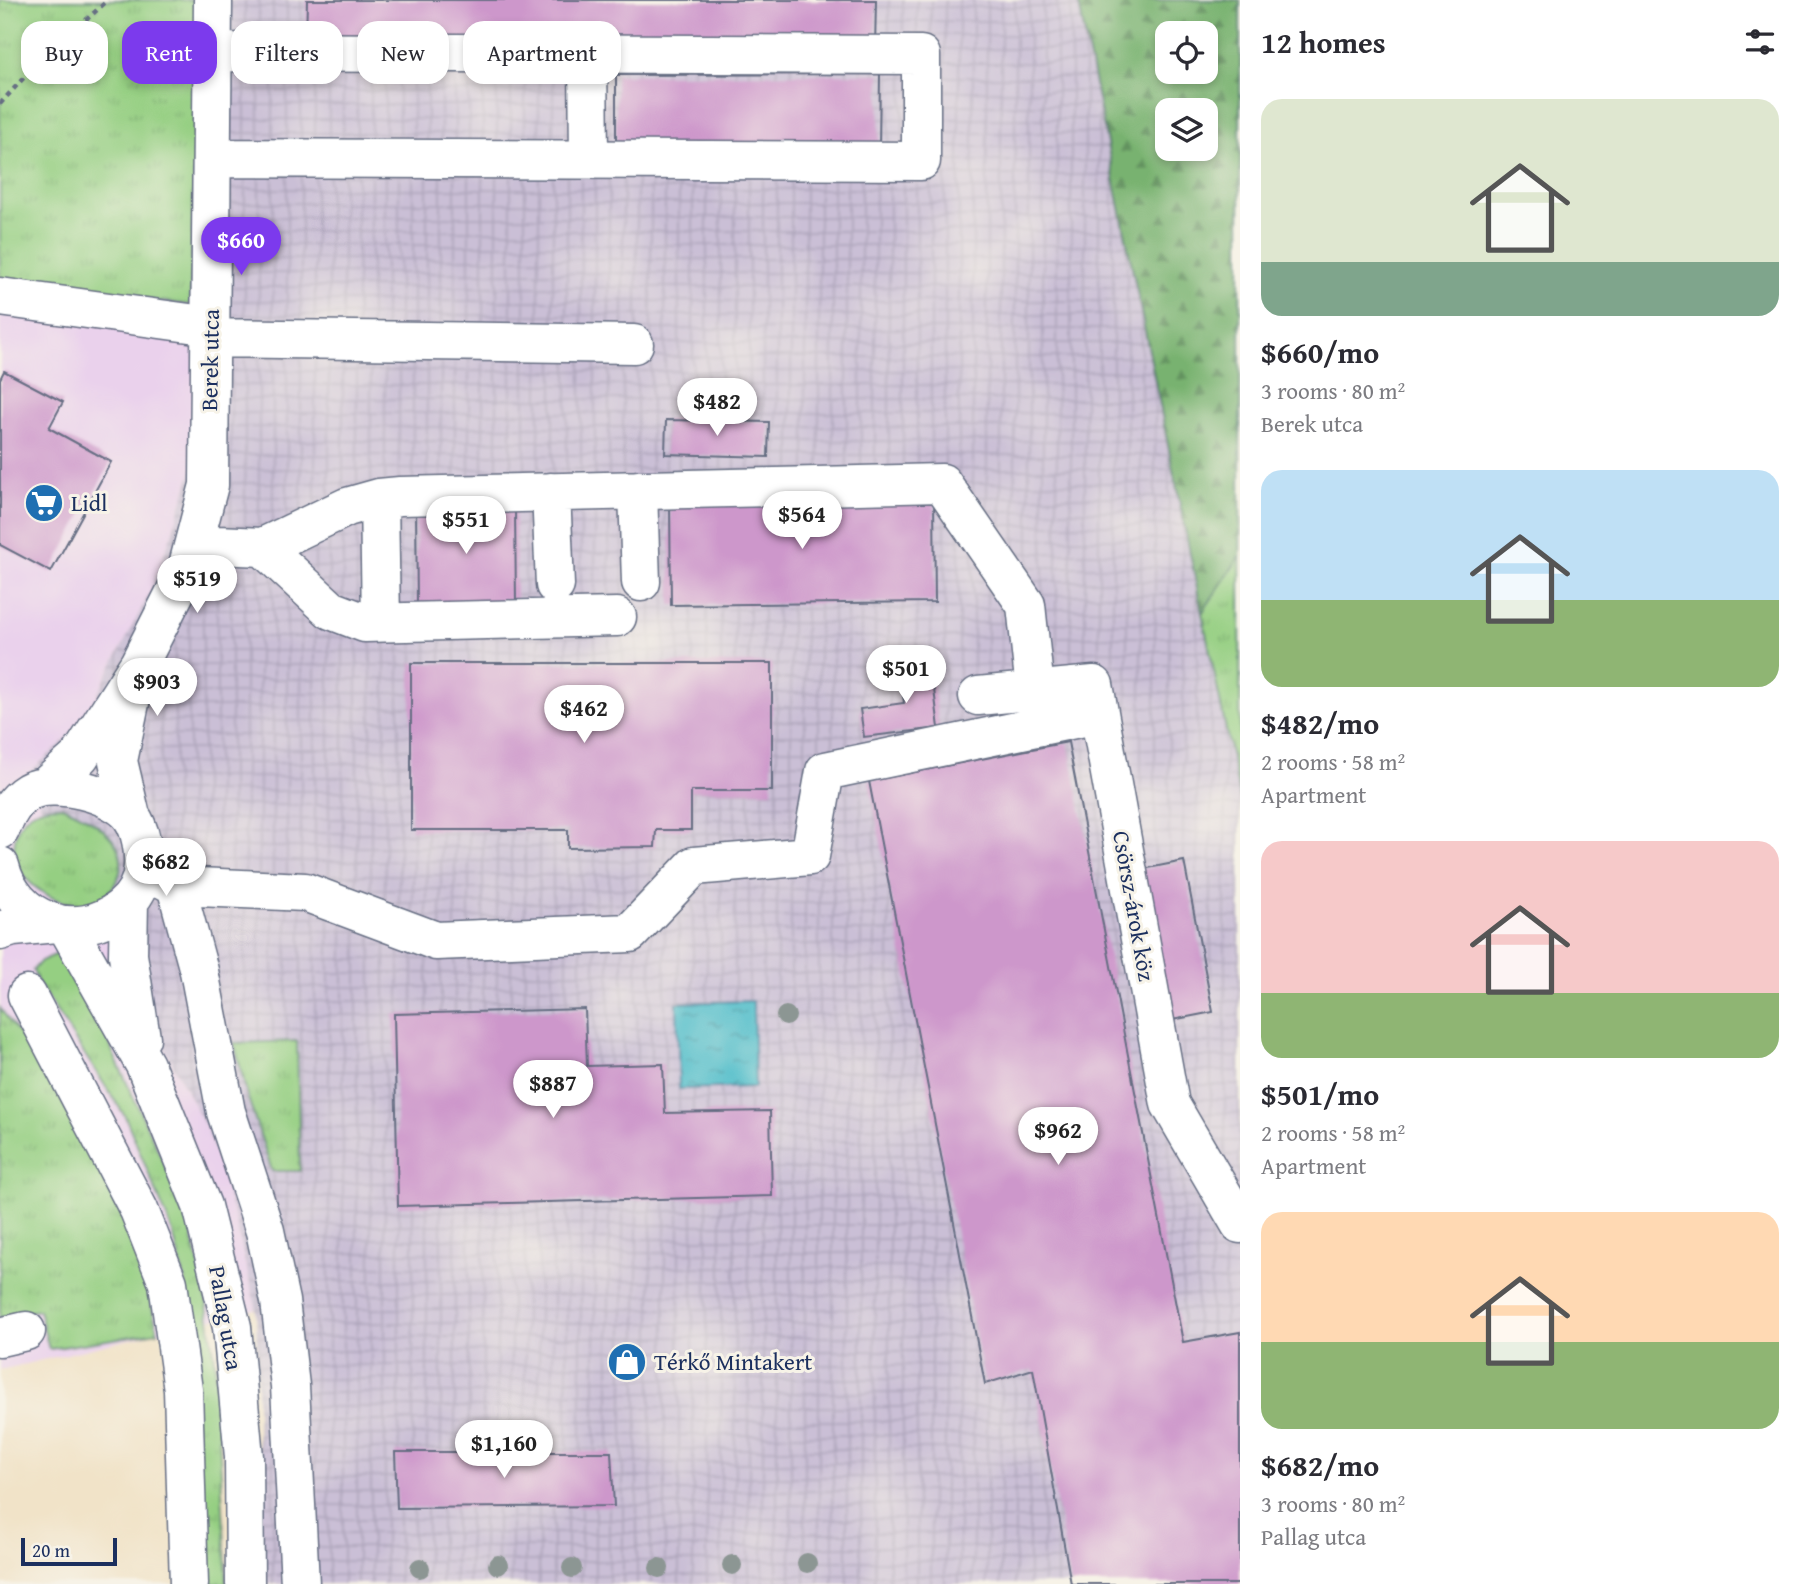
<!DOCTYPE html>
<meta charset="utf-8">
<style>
body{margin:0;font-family:"Gentium Book Plus",serif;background:#f2f2f3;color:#2b2b33;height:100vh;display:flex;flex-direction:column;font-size:26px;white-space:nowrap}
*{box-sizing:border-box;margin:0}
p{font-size:23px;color:#7c7c81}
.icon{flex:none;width:38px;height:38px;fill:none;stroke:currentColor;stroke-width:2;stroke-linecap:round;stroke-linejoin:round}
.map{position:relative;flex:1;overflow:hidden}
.sheet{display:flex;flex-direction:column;background:#fff;width:560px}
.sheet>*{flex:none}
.hud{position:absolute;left:21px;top:21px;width:665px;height:63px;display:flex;gap:14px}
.buttons{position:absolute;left:1155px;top:21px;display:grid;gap:14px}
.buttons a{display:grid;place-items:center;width:63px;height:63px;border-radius:14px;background:#fff;box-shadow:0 4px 10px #0003;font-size:35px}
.scale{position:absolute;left:21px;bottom:18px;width:96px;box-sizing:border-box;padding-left:7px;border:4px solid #1b2f5e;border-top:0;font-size:19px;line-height:24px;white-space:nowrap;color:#1b2f5e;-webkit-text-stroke:5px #f7f3e8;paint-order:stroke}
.price{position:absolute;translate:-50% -60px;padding:0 16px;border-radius:24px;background:#fff;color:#222;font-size:23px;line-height:46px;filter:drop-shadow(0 2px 4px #0008)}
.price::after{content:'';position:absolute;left:50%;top:42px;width:21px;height:16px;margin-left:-10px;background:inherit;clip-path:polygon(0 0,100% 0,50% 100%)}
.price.active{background:#7c3aed;color:#fff}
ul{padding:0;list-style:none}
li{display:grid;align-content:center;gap:14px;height:371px;padding:0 21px}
li span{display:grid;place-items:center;height:217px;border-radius:21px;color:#555}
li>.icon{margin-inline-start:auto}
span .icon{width:126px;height:126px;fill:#fffc;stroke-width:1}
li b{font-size:30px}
h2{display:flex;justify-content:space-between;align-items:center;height:84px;padding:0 21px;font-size:30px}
.chip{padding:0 24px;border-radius:21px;background:#fff;box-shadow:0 4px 10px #0003;font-size:24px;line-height:63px}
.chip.active{background:#7c3aed;color:#fff}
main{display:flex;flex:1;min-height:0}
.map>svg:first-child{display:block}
.built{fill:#ead1ec}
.industrial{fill:url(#industrial-grid)}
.grass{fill:url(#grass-tufts);stroke:#587f70;stroke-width:2}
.forest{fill:url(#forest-firs);stroke:#4a7067;stroke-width:2;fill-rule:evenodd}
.water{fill:url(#water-ripples);stroke:#367694;stroke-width:2}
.building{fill:#cd97cb}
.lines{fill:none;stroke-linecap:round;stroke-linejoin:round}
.minor-casing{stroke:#666e83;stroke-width:41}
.path{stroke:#666e83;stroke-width:4.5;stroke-dasharray:5 5;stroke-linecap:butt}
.minor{stroke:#fff;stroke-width:38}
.tree{fill:#8c9693}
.labels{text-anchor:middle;stroke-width:6;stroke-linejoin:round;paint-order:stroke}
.street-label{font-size:23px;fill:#1b2f5e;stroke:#f7f3e8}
.poi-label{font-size:23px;fill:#1b2f5e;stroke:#f7f3e8;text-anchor:start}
</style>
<main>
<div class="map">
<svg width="1240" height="1584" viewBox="0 0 1240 1584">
<defs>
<pattern id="industrial-grid" width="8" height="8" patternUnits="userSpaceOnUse" patternTransform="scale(1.75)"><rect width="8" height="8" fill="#cabfd6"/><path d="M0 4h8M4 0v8" fill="none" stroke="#ada4ba"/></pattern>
<pattern id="grass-tufts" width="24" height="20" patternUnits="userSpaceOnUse" patternTransform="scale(1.75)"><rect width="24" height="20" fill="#95cf82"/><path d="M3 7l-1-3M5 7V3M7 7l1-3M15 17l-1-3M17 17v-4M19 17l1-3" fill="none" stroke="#80b273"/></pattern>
<pattern id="forest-firs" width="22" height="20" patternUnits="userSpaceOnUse" patternTransform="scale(1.75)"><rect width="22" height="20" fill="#78b270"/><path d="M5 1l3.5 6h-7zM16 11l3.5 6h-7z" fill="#62915f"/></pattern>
<pattern id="water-ripples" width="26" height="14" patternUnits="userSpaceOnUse" patternTransform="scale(1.75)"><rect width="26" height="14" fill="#50bdca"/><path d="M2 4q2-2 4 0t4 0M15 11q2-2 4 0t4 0" fill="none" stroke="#429aa7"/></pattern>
</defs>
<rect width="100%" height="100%" fill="#f7f3e8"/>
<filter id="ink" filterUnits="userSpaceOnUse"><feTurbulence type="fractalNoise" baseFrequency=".0143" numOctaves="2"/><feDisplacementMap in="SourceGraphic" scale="14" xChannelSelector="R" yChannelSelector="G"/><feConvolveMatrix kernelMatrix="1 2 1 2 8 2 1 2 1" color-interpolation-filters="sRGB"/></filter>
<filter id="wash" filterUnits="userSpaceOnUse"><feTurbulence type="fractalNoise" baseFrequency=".00686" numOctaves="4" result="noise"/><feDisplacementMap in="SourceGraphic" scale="28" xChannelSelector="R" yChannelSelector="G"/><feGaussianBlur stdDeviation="1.57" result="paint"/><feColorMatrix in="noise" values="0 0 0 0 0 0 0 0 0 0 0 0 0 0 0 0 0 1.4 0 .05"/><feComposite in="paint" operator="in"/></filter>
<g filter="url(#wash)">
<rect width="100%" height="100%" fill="#f1e3c8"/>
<path class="built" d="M0 281 190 305 196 388 193 468 174 528 150 592 92 705 65 740 27 775 64 855 206 1128 235 1218 256 1309 0 1370Z"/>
<path class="industrial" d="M199 0H1078L1240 798V1584H259L256 1309 235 1218 206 1128 64 855 27 775 65 740 92 705 150 592 174 528 193 468 196 388 190 305Z"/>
<path class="grass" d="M0 0H199L190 305 0 281Z
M1240 556V798L1202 613Z
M62 806C96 820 143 849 110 891 103 900 95 905 84 905 62 906 37 892 23 875 9 857 12 826 31 813 40 807 51 806 62 806Z
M57 954 71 961 88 987 114 1055 173 1183 190 1227 205 1291 215 1361 227 1584H204L185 1280 172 1230 125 1116 38 983 33 970 41 961Z
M0 1008 47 1073 115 1199 140 1259 158 1332 49 1349 39 1310 0 1318Z
M297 1041 300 1171H272L248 1098 234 1043Z"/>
<path class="forest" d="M1078 0H1240V556L1202 613ZM1167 33H1206V72H1167ZM1167 110H1206V149H1167Z"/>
<path class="water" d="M753 1001 755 1087 679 1089 677 1003Z"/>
<g id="blocks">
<path class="building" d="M307 0H876L875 49 306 42Z
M880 74 879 151H616V75Z
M4 371 63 402 49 428 111 462 51 572 0 545V379Z
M666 420 769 422 768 457 665 454Z
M934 497 935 602 671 605 670 500Z
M515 507 516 605 417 606 416 508Z
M930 659 939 728 864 737 860 709 904 703 899 663Z
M411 663H772V791H691V830H656L655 847 568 848V830H411Z
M1068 742 1183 1342 1240 1332V1584H1071L1033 1369 985 1384 869 781Z
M1184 861 1213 1012 1167 1021 1138 870Z
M585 1009 587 1066 663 1064 665 1113 770 1111 772 1196 398 1206 394 1014Z
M395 1452H611L614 1506 397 1508Z"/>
</g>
</g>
<g filter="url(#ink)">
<use href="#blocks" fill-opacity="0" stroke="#666e83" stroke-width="2"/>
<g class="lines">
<g class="minor-casing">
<path id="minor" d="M588 54 589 159
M212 158 921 161V55L213 52
M0 297 211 326
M211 338 634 344
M638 490 641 582
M551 492 555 585
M379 498 381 622
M194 544 263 547 347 507 379 498 400 496 942 483 1026 605 1035 690
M263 547 331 610 365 623 617 617
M978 696 1094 685 1170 1104 1240 1224
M45 787 80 756 139 664 187 569 209 485 213 0
M131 816 118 761 132 693
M0 830C7 815 13 801 28 792 53 778 114 793 131 816 141 830 144 851 143 867 142 884 134 898 121 908 76 944 13 921 0 866
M143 868 176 886 305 892 436 941 630 933 694 866 810 856 825 771 1099 714
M176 886 199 971 226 1112 265 1231 280 1301 290 1386 300 1584
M129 901 128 955 141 1038
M66 925 145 1065 202 1206 232 1327 244 1457 245 1584
M0 931 13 927 56 923
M27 995 139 1210 168 1283 183 1390 189 1584
M0 1337 26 1331"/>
</g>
<path class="path" d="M0 104 28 73 108 0"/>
<use href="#minor" class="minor"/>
</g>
<g class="tree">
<circle cx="786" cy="1016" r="10"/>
<circle cx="807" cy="1563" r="10"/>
<circle cx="498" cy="1565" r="10"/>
<circle cx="732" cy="1565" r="10"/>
<circle cx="420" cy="1568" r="10"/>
<circle cx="572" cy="1568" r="10"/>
<circle cx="659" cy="1568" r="10"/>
</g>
</g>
<defs>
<g id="supermarket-disc" transform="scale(2.0125)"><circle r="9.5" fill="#1f6fb2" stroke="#f7f3e8"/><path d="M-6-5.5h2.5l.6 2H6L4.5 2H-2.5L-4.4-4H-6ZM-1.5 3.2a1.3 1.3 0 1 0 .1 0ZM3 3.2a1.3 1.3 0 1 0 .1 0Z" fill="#fff"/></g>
<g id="shop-disc" transform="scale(2.0125)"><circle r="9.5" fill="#1f6fb2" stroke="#f7f3e8"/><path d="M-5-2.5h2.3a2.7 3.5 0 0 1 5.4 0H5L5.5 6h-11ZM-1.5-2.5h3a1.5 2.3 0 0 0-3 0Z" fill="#fff"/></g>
</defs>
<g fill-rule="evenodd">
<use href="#supermarket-disc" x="44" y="503"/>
<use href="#shop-disc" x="627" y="1362"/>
</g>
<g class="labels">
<g class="street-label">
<text transform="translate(210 360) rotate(-89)" y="8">Berek utca</text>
<text transform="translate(1134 906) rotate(80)" y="8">Csörsz-árok köz</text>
<text transform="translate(226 1318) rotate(80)" y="8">Pallag utca</text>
</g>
<g class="poi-label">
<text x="71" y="511">Lidl</text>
<text x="654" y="1370">Térkő Mintakert</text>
</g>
</g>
</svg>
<div class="buttons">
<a><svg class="icon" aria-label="locate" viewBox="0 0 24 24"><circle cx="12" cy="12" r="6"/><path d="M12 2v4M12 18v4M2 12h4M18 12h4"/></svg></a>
<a><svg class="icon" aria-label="layers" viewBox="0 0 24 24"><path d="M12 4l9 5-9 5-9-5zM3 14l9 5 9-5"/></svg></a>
</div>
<div class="scale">20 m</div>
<b class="price active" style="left:241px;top:277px">$660</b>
<b class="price" style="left:717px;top:438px">$482</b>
<b class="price" style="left:802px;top:551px">$564</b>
<b class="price" style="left:466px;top:556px">$551</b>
<b class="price" style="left:197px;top:615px">$519</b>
<b class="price" style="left:906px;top:705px">$501</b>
<b class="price" style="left:157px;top:718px">$903</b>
<b class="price" style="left:584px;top:745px">$462</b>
<b class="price" style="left:166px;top:898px">$682</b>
<b class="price" style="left:553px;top:1120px">$887</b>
<b class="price" style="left:1058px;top:1167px">$962</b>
<b class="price" style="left:504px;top:1480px">$1,160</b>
<div class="hud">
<a class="chip">Buy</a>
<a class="chip active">Rent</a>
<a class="chip">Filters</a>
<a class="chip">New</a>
<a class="chip">Apartment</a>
</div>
</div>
<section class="sheet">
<h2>12 homes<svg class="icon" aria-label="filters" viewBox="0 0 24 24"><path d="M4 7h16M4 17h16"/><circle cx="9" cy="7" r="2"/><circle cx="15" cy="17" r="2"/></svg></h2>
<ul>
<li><span style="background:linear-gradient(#dfe7d0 75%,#7fa58c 0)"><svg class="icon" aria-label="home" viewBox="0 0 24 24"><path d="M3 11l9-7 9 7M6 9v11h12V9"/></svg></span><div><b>$660/mo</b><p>3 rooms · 80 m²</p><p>Berek utca</p></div></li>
<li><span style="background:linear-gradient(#bfe0f5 60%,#8fb573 0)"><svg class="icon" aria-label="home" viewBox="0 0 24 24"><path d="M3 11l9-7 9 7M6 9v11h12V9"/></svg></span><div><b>$482/mo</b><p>2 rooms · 58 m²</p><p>Apartment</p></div></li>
<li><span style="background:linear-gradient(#f6c9c9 70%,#8fb573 0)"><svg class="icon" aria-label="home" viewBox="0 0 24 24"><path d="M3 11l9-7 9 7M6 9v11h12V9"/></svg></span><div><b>$501/mo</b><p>2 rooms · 58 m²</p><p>Apartment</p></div></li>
<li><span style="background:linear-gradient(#ffd9b3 60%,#8fb573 0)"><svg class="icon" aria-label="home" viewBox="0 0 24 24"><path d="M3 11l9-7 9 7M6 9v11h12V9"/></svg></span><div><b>$682/mo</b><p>3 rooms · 80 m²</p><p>Pallag utca</p></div></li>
</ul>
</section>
</main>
